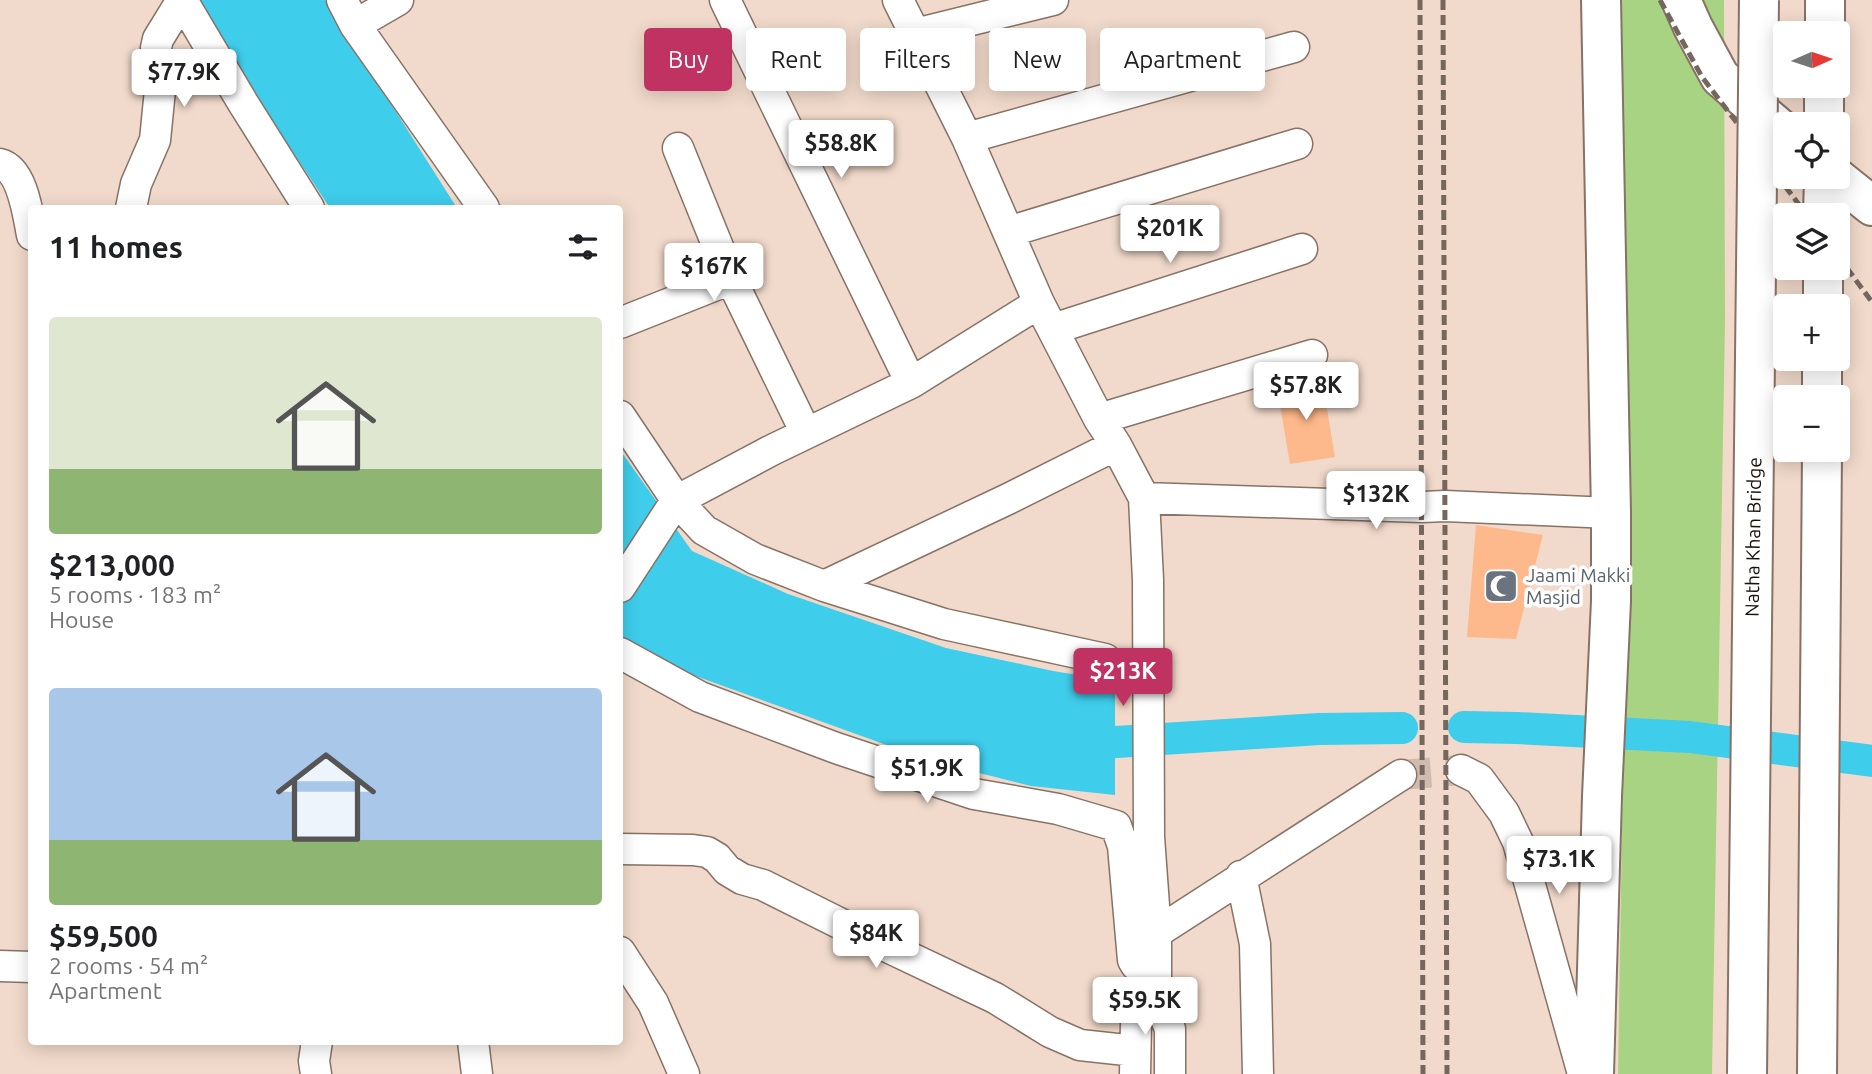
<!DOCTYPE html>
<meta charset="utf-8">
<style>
body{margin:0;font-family:Ubuntu,sans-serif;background:#f2f2f2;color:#202124;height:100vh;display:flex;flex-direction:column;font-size:26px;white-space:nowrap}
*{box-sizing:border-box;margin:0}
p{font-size:23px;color:#757577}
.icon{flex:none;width:38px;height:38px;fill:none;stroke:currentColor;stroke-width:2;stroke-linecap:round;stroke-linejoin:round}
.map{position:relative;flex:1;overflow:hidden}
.panel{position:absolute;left:28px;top:205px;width:595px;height:840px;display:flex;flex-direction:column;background:#fff;border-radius:7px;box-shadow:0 4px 18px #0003}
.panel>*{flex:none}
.banner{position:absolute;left:644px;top:28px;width:665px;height:63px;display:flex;gap:14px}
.needle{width:46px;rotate:87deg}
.controls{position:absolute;left:1773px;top:21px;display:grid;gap:14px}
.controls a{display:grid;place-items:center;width:77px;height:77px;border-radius:7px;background:#fff;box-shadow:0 4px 18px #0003;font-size:35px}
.price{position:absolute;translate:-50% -60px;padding:0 16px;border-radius:7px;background:#fff;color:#222;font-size:23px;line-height:46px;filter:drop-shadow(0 2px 4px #0008)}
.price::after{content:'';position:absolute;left:50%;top:42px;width:21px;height:16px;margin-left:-10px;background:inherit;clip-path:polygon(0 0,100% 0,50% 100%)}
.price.current{background:#c03262;color:#fff}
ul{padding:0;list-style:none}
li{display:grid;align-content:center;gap:14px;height:371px;padding:0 21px}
li span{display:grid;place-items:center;height:217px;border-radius:7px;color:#555}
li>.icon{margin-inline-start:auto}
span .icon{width:126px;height:126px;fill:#fffc;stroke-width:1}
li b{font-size:30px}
h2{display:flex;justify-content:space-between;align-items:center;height:84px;padding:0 21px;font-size:30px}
.tag{padding:0 24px;border-radius:7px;background:#fff;box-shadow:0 4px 18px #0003;font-size:24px;line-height:63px}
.tag.current{background:#c03262;color:#fff}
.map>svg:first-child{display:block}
.green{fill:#a8d382}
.water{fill:#3ecdeb}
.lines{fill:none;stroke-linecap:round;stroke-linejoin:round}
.canal{stroke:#3ecdeb;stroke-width:32}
.building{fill:#fdb88b}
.minor-tunnel{stroke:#d0bcae;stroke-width:30;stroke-dasharray:30 15;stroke-linecap:butt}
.minor-casing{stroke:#877265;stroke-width:33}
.highway-casing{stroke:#877265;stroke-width:42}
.minor{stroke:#fff;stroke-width:30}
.highway{stroke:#fff;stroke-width:38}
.rail{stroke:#75675e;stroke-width:5;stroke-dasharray:10 5;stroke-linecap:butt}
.highway-bridge-casing{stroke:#877265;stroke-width:42;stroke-linecap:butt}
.highway-bridge{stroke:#fff;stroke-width:38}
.labels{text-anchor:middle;stroke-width:7;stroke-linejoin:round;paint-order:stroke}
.street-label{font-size:19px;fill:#18100b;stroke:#fff}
.worship-label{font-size:19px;fill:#5b616d;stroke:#fff;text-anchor:start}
</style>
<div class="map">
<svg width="1872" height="1074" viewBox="0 0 1872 1074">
<rect width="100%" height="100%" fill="#f1dacb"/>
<path class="green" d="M1612 0H1724L1725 321 1712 1074H1618L1624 705Z"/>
<path class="water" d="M200 0H325L457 208H330L239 71Z
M620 450 692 551 788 594 946 648 1053 671 1115 681V795L1031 786 928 760 690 674 620 637Z"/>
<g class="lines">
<path class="canal" d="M1464 727 1517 728 1690 737 1872 761
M1116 742 1319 729 1402 728"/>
</g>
<path class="building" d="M1322 379 1335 457 1290 464 1277 387Z
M1476 525 1543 535 1516 639 1467 637Z"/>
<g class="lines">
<path class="minor-tunnel" d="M1401 775 1461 770"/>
<g class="minor-casing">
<path id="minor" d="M182 0 243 103 309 208
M342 0 355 25 484 208
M725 0 911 383
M898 0 967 138 1039 303 1099 419 1116 445 1144 498 1148 580 1149 837 1156 933V993L1170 1029V1074
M355 25 398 0
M915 34 1053 0
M967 138 1294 47
M678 148 731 279 806 433
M0 164C23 170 28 215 32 235
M131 208 136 184 155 140 161 80 156 48 158 39 182 0
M1008 232 1297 144
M620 323 731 279
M1053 329 1302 249
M620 416 677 501 704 530 755 559 824 586 944 624 1105 659
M1099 419 1312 355
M1144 498 1422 507 1445 506 1611 513
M824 586 1008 499 1116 445
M620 587 676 501 772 450 911 383 1039 303
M620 653 700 697 836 748 974 794 1058 809 1116 826 1123 846 1133 960 1136 965 1156 975
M1461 770 1479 779 1504 813 1518 842 1583 1074
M620 849 693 850 707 852 717 858 727 870 742 879 763 885 873 940 995 998 1050 1032 1080 1045 1135 1051
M1241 876 1255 944 1258 1074
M1156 933 1401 775
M620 952 653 1003 684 1074
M0 966 32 967
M473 1041 477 1074
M316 1074 314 1061 317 1041
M1135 1074 1136 1022 1156 993"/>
</g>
<g class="highway-casing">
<path id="highway" d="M1681 0 1693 27 1720 77 1785 133
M1825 33V0
M1824 124V86
M1836 177 1872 206
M1823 215 1824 177
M1823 306V268
M1822 397V359
M1594 1074 1602 796 1611 601V513L1601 0
M1817 1074 1822 450"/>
</g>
<use href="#minor" class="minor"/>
<use href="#highway" class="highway"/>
<path class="rail" d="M1420 0 1423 1074
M1443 0 1447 1074
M1660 0 1702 77 1807 215
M1838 256 1872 302"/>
<g class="highway-bridge-casing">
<path id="highway-bridge" d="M1747 1074 1759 0"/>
</g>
<use href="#highway-bridge" class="highway-bridge"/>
</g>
<defs>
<g id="mosque-square" transform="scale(1.75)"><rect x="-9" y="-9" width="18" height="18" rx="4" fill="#6b7280" stroke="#fff"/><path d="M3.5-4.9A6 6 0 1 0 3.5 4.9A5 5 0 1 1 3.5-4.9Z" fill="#fff"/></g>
</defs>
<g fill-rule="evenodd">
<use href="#mosque-square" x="1501" y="586"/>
</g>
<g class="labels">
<g class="street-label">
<text transform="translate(1753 537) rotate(-89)" y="7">Natha Khan Bridge</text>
</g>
<g class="worship-label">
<text x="1526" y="582">Jaami Makki<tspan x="1526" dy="22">Masjid</tspan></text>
</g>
</g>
</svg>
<div class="controls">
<a><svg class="needle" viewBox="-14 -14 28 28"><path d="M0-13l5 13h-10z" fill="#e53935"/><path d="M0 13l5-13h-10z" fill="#757577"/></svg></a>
<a><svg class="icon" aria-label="locate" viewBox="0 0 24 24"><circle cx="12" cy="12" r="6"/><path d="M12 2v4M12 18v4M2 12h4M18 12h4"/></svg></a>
<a><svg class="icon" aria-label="layers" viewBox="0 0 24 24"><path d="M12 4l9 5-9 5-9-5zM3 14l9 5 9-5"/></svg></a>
<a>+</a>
<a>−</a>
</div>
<b class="price" style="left:184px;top:109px">$77.9K</b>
<b class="price" style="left:841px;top:180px">$58.8K</b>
<b class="price" style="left:1170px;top:265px">$201K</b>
<b class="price" style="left:714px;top:303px">$167K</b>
<b class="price" style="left:1306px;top:422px">$57.8K</b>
<b class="price" style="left:1376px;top:531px">$132K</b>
<b class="price current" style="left:1123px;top:708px">$213K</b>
<b class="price" style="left:927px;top:805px">$51.9K</b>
<b class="price" style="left:1559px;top:896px">$73.1K</b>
<b class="price" style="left:876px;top:970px">$84K</b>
<b class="price" style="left:1145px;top:1037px">$59.5K</b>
<div class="banner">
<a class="tag current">Buy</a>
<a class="tag">Rent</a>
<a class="tag">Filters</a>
<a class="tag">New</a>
<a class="tag">Apartment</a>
</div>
<section class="panel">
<h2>11 homes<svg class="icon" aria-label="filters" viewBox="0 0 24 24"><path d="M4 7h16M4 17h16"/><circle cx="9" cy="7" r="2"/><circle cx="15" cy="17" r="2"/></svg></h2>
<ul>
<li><span style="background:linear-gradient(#dfe7d0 70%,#8fb573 0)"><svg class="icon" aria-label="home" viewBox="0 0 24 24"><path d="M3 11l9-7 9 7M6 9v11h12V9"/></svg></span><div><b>$213,000</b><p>5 rooms · 183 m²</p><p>House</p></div></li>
<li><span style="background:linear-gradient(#a9c7e8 70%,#8fb573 0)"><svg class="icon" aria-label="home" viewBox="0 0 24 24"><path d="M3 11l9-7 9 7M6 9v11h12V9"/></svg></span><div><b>$59,500</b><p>2 rooms · 54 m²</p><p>Apartment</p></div></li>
</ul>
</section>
</div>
